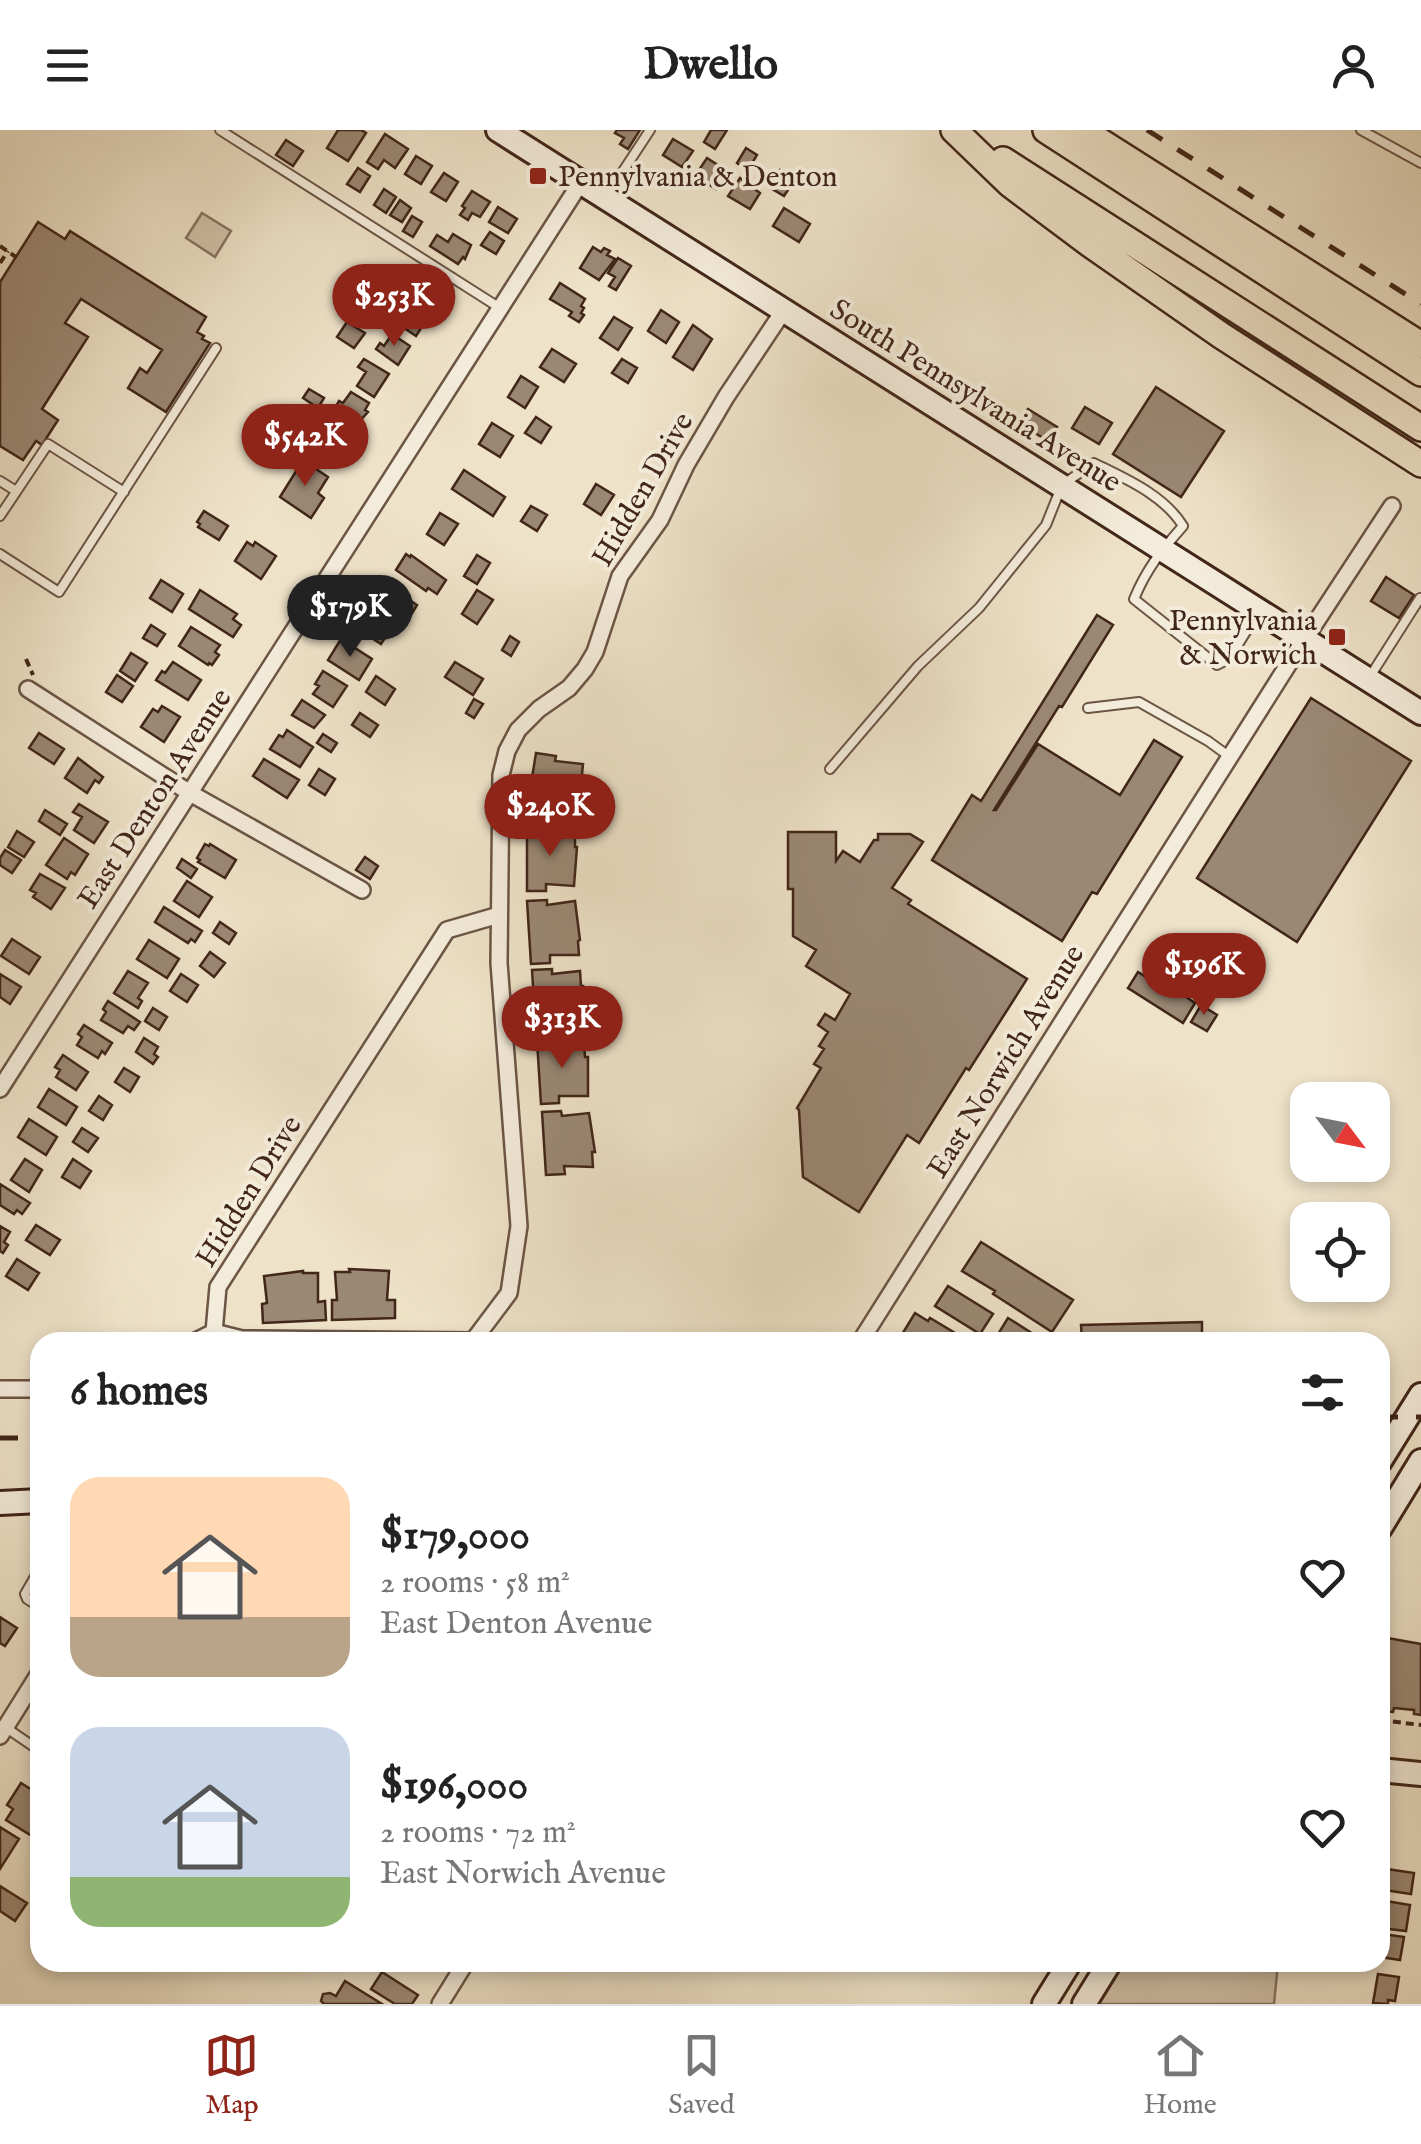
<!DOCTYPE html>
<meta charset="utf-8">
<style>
body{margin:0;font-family:"IM FELL English",serif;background:#f6f6f6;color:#222;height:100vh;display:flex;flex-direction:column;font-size:38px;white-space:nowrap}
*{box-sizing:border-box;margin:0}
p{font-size:32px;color:#767676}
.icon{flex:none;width:55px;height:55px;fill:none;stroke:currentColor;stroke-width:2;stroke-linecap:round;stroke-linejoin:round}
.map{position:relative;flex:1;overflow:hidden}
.sheet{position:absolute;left:30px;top:1202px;width:1360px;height:640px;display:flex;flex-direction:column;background:#fff;border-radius:30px;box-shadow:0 5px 15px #0003}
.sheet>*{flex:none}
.needle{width:65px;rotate:122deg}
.controls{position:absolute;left:1290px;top:952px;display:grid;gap:20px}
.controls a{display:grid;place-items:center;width:100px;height:100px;border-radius:20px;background:#fff;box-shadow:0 5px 15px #0003;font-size:50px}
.price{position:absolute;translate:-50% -85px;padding:0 22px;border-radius:35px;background:#8f2418;color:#fff;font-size:32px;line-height:65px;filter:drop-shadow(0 2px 5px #0008)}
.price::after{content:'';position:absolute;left:50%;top:60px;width:30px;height:22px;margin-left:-15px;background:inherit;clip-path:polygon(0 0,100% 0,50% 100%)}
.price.on{background:#222;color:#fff}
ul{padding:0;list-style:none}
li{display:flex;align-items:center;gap:30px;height:250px;padding:0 40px}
li span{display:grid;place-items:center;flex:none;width:280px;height:200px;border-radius:30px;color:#555}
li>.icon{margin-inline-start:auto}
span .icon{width:120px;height:120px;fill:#fffc;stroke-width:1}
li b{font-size:42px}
h2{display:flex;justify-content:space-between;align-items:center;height:120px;padding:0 40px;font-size:42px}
header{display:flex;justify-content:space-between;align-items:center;height:130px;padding:0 40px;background:#fff;font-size:45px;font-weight:700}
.dock{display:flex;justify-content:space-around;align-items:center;height:140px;border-top:2px solid #e0e0e0;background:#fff;font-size:28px;color:#767676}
.dock a{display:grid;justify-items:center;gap:5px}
.dock .on{color:#8f2418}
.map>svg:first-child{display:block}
.green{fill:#d1c2aa;stroke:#897462;stroke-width:2.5}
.building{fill:#9b8874;stroke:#412619;stroke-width:2.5}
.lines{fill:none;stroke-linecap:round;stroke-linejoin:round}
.lane-casing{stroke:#6c5545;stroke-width:12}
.street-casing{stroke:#6c5545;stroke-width:20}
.secondary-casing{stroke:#412619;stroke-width:28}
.primary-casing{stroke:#412619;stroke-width:30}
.path{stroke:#412619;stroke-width:4;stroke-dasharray:8 5;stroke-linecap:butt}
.lane{stroke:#f4ecdb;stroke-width:8}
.street{stroke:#f4ecdb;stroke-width:15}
.secondary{stroke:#f4ecdb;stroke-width:22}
.primary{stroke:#eee2c8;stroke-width:25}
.rail{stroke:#412619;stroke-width:5;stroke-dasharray:18 18;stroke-linecap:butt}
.poi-dot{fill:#8f2418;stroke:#f4ecdb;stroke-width:4}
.labels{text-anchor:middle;stroke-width:8;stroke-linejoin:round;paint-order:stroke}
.poi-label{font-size:30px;fill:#412619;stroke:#f4ecdb;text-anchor:start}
.street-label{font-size:30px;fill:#412619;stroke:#f4ecdb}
</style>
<header><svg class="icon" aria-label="menu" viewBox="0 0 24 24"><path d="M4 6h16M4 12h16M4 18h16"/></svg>Dwello<svg class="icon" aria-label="person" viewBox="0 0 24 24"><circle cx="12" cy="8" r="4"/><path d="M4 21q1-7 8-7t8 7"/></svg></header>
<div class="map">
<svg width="1421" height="1874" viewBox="0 0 1421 1874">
<rect width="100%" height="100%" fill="#eee2c8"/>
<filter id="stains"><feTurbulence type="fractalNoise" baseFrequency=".002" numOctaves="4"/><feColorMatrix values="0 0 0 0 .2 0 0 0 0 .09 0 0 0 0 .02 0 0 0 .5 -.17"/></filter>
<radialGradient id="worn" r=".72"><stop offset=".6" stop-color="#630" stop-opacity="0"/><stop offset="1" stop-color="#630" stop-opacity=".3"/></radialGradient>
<path class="green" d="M202 83 231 101 215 127 186 108Z
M1125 1832 1278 1833 1274 1874H1099Z"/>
<path class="building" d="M338 0H361L366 3 348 31 327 18Z
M617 0H640L628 19 620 14 624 8 615 3Z
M711 0H727L715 19 704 12Z
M385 4 408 19 395 38 384 30 378 39 367 32Z
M673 9 693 21 682 37 663 25Z
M286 10 303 21 293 36 276 25Z
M746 18 757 25 748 40 737 33Z
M416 26 432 36 421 54 405 44Z
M707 28 727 41 716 59 695 46Z
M358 38 370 46 360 62 347 54Z
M780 40 795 49 784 66 769 57Z
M444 43 458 52 446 71 431 62Z
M740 48 760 63 750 79 728 66Z
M384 59 396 67 386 83 374 75Z
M472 61 490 72 480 87 472 83 468 90 460 85 465 78 462 76Z
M400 70 411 78 402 92 390 85Z
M498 77 517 89 508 103 489 92Z
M784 78 810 94 799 112 773 96Z
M412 86 422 92 413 107 403 101Z
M38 92 65 109 70 101 206 187 197 202 204 206 202 209 210 213 166 282 128 258 140 238 147 243 162 220 81 169 65 193 88 207 42 279 58 290 42 315 36 311 23 330 0 316V152Z
M490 102 504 111 496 124 481 115Z
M453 104 471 115 465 129 463 127 458 134 430 116 437 105 448 112Z
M593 117 601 122 604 118 610 121 607 125 615 129 599 150 580 138Z
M618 128 631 136 616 160 609 156 615 147 608 143Z
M432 145 447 155 435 175 419 165Z
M560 153 585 169 581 176 584 178 581 183 584 185 579 192 569 186 572 182 550 169Z
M368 162 383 172 372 187 358 178Z
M410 175 428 187 416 206 398 194Z
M661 180 679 192 666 213 648 201Z
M614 187 632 198 618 220 600 208Z
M347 192 365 203 354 218 337 207Z
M693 195 712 209 693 240 673 227Z
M392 204 410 216 398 235 376 219 380 213 384 216Z
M552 219 576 234 564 252 540 237Z
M364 229 389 244 374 267 357 256 366 242 358 237Z
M622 229 637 238 628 253 612 243Z
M521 246 538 257 525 278 508 267Z
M1156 257 1224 301 1181 367 1113 324Z
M309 259 324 268 318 278 303 268Z
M351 262 369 273 365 280 368 282 357 294 334 280 339 271 343 273Z
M1085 277 1112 293 1099 314 1072 298Z
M1028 279 1057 297 1048 311 1019 293Z
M289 286 303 294 294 308 281 299Z
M536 287 551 297 541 313 525 303Z
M330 293 353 307 341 325 318 309 322 296 326 299Z
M492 293 513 306 500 327 479 314Z
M303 330 328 347 318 363 324 368 311 388 280 367Z
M464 340 505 367 493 386 452 359Z
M596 354 614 365 601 385 584 374Z
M531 376 547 385 537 401 521 391Z
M204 381 228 396 219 410 198 397 200 394 197 392Z
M440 383 458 394 444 415 427 404Z
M247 412 253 416 255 412 276 426 261 449 235 431Z
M406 424 410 427 411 425 446 450 437 464 428 458 426 461 396 440Z
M477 425 490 433 477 454 464 446Z
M1386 447 1414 465 1399 488 1371 471Z
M161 450 183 464 172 482 150 468Z
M390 457 417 475 406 493 379 475Z
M200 460 237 484 233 489 241 495 233 507 189 479Z
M477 460 493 470 477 494 462 484Z
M351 472 387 495 383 500 388 503 381 514 341 488Z
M1097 485 1113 495 1062 577 1059 576 994 680H996L1038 614 1120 665 1154 610 1182 627 1097 764 1092 762 1062 811 932 730 972 665 981 671Z
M151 495 165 504 157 516 143 508Z
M191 497 220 515 215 522 219 525 212 535 209 533 208 535 179 516Z
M510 506 519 512 511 526 502 520Z
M341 509 372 529 359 550 328 530Z
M131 523 147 533 135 551 120 541Z
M173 532 201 550 188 570 156 550 162 541 165 543Z
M455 532 483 549 473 565 445 547Z
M323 541 347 556 333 577 313 564 319 556 315 554Z
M117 545 133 556 122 572 106 562Z
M376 546 395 559 385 575 366 562Z
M1311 568 1411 631 1297 812 1197 748Z
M474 569 483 574 474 588 466 583Z
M302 570 325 585 314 598 292 585Z
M162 576 180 587 164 612 141 597 153 579 158 582Z
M360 583 378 595 370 607 352 595Z
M287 600 313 617 300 637 270 619 279 605 283 607Z
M39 603 64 619 54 634 29 618Z
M323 604 337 613 331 622 317 613Z
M536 623 556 626 555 631 583 634 579 674 577 673 574 688 546 681 545 688 526 685Z
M78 628 103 647 99 653 95 650 87 663 65 648Z
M264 629 299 650 287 668 253 646Z
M319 639 335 649 325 665 309 655Z
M79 674 108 692 94 713 74 700 82 687 73 682Z
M45 680 67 694 60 705 39 691Z
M527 698 547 699V703L575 702V717H577L574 756 546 754V761H527Z
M17 701 34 712 24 727 8 717Z
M788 702H836V731L843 721 860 732 874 710H878V704H910L923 712 892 758 911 770 908 774 1027 849 969 940 966 938 919 1013 907 1005 859 1082 803 1047 799 980 797 978 821 938 814 934 824 919 819 916 828 902 818 895 825 884 835 890 850 864 806 836 816 820 793 806V759H788Z
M64 708 88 724 75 745 71 742 67 749 46 735Z
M205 714 209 716 210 714 236 730 225 748 198 732 200 730 197 728Z
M5 720 21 730 12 743 0 735V728Z
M365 727 378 736 370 749 356 740Z
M182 729 197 739 191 748 177 738Z
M40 744 65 758 51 779 33 767 36 763 30 760Z
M187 751 212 767 199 787 174 771Z
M547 770V775L575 771 580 810 578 811 579 825H550V833L531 834 527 771Z
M164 777 202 801 195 812 191 809 188 813 155 792Z
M220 792 236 803 229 814 213 803Z
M12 809 40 827 29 844 1 826Z
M149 810 179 829 167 848 137 829Z
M210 822 225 833 214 847 200 836Z
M552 839V844L580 841 581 856H583V895H554L555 902 536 903 532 840Z
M128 841 148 853 138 868 142 871 138 878 114 863Z
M1138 842 1151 850 1153 846 1158 849 1163 842 1183 855 1179 862 1195 873 1183 893 1128 858Z
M0 844 21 857 10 874 0 867Z
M181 844 198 855 187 872 170 861Z
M108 871 140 892 134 900 128 896 123 903 101 890 106 882 103 879Z
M1201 875 1217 885 1207 901 1191 892Z
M153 878 167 887 159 900 145 891Z
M84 895 112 913 105 924 102 921 98 928 77 915 82 907 78 904Z
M144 908 158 917 154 924 158 927 153 934 136 922Z
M556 910 557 915 584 912 585 927H588V966H559V973L541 974 537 911Z
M63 925 88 942 76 960 56 947 60 940 55 937Z
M124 938 139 947 130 962 115 952Z
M49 959 77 977 66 995 38 977Z
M99 966 112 975 103 990 89 981Z
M561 981 562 986 589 983 595 1022H592L593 1037 564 1036 565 1044 546 1045 542 982Z
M29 989 57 1007 46 1025 18 1007Z
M82 998 98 1008 88 1022 73 1012Z
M25 1029 42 1040 29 1062 11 1050Z
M73 1029 91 1041 80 1058 62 1047Z
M0 1054 30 1073 22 1084 17 1080 14 1084 0 1075Z
M36 1095 60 1110 50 1125 26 1110Z
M0 1096 10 1102 4 1112 8 1115 3 1123 0 1121Z
M981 1112 1073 1170 1052 1202 993 1164 995 1161 962 1141Z
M17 1129 39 1143 28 1160 6 1146Z
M349 1139 389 1141 387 1170H395V1188L332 1190V1170H337L335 1142H350Z
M303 1141V1143H318V1172L325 1171 326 1190 263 1193 262 1174 267 1173 264 1146Z
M948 1156 993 1184 980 1204 935 1176Z
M915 1183 928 1191 930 1188 970 1212H912L901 1206Z
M1008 1188 1038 1207 1034 1212H1000L995 1209Z
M1202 1192V1212H1082L1081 1195Z
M0 1487 17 1498 5 1516 0 1513Z
M1382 1507 1421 1514V1585L1414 1584V1580L1394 1578 1393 1582 1380 1581Z
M21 1653 40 1665V1711L6 1690 13 1679 7 1675Z
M0 1697 19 1709 0 1739Z
M1387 1739 1414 1743 1411 1764 1384 1760Z
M0 1756 27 1773 15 1791 0 1781Z
M1380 1770 1410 1775 1406 1801 1380 1798Z
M1383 1804 1404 1807 1400 1830 1380 1827Z
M382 1842 418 1865 412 1874H395L371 1859Z
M1378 1844 1399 1847 1395 1871 1388 1870V1874L1373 1873Z
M345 1851 382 1874H324L321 1871 323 1864 330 1863 336 1866Z"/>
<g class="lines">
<g class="lane-casing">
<path id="lane" d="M220 0 500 178
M1361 0 1421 33
M608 64 650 0
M0 351 16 361
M0 386 48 314 124 362
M0 424 59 462 216 218
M1371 545 1420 468
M1088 578 1139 572 1208 611 1230 627
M830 639 918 536 979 478 1046 395 1062 355 1094 333C1126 349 1164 365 1183 396 1161 421 1147 438 1134 469L1217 535 1229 529 1257 484
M40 1438 25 1464 27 1469 40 1477
M5 1597 40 1621"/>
</g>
<g class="street-casing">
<path id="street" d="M28 559 190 663 362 760
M0 959 581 52
M214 1202 218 1157 447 800 499 785
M194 1212 214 1202 242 1209 473 1211 509 1163 519 1096 499 833 501 645 507 621 518 600 539 579 569 558 585 539 595 522 620 446 660 390 686 335 726 267 784 180
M860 1212 1293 527 1392 376
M0 1259H40
M0 1606 40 1542
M440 1874 466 1832"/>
</g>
<g class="secondary-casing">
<path id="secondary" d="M498 0 1421 583
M1380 1331 1421 1265
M0 1373 40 1371
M1380 1398 1421 1331
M1380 1640 1421 1644
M1044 1874 1070 1832
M1084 1874 1110 1832"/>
</g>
<g class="primary-casing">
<path id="primary" d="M954 0 1010 54 1090 114 1222 206 1421 334
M1046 0 1421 243
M1082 0 1421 215
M1003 30 1421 298"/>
</g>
<path class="path" d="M0 116 16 127
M0 133 8 121
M26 529 33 545
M1380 1590 1421 1595"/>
<use href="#lane" class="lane"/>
<use href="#street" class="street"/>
<use href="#secondary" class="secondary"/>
<use href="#primary" class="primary"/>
<path class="rail" d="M1147 0 1421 174
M1380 1287H1421
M0 1308H40"/>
</g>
<g class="poi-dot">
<rect x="528" y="36" width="20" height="20" rx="5"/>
<rect x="1327" y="497" width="20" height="20" rx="5"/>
</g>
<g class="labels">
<g class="poi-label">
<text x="558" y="56">Pennylvania &amp; Denton</text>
<text x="1317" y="500" text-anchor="end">Pennylvania<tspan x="1317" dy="34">&amp; Norwich</tspan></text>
</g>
<g class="street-label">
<text transform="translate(976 265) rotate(32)" y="10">South Pennsylvania Avenue</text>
<text transform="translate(642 359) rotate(-60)" y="10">Hidden Drive</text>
<text transform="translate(154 668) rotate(-57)" y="10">East Denton Avenue</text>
<text transform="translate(1005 931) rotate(-58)" y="10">East Norwich Avenue</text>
<text transform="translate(248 1061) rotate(-58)" y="10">Hidden Drive</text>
</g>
</g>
<rect width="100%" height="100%" filter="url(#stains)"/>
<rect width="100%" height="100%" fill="url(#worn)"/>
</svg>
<div class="controls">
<a><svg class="needle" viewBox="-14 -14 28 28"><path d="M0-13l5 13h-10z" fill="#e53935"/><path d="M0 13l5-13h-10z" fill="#767676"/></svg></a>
<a><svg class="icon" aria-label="locate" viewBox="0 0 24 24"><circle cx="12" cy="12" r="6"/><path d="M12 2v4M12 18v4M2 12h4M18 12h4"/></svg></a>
</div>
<b class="price" style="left:394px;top:219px">$253K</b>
<b class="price" style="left:305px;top:359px">$542K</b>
<b class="price on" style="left:350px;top:530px">$179K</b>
<b class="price" style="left:550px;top:729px">$240K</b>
<b class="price" style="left:1204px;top:888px">$196K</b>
<b class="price" style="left:562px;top:941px">$313K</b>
<section class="sheet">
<h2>6 homes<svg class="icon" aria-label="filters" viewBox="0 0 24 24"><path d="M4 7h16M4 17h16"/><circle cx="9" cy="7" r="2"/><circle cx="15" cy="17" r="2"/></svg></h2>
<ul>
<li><span style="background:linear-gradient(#ffd9b3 70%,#b9a48a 0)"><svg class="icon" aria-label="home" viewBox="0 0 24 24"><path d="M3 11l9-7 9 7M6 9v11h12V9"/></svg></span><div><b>$179,000</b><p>2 rooms · 58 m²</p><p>East Denton Avenue</p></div><svg class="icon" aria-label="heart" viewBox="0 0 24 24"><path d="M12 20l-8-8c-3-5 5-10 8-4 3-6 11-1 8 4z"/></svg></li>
<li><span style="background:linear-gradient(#c9d6e8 75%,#8fb573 0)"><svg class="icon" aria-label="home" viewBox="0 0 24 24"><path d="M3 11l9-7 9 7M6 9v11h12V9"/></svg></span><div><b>$196,000</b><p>2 rooms · 72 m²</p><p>East Norwich Avenue</p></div><svg class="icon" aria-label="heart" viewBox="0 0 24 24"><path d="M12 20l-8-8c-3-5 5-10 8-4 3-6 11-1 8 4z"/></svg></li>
</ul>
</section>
</div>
<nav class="dock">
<a class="on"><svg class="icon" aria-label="map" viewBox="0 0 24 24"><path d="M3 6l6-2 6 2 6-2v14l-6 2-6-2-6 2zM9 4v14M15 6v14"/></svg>Map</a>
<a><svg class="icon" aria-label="saved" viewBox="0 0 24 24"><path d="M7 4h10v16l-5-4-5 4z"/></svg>Saved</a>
<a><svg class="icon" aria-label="home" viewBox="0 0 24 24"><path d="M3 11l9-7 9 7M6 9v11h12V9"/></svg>Home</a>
</nav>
